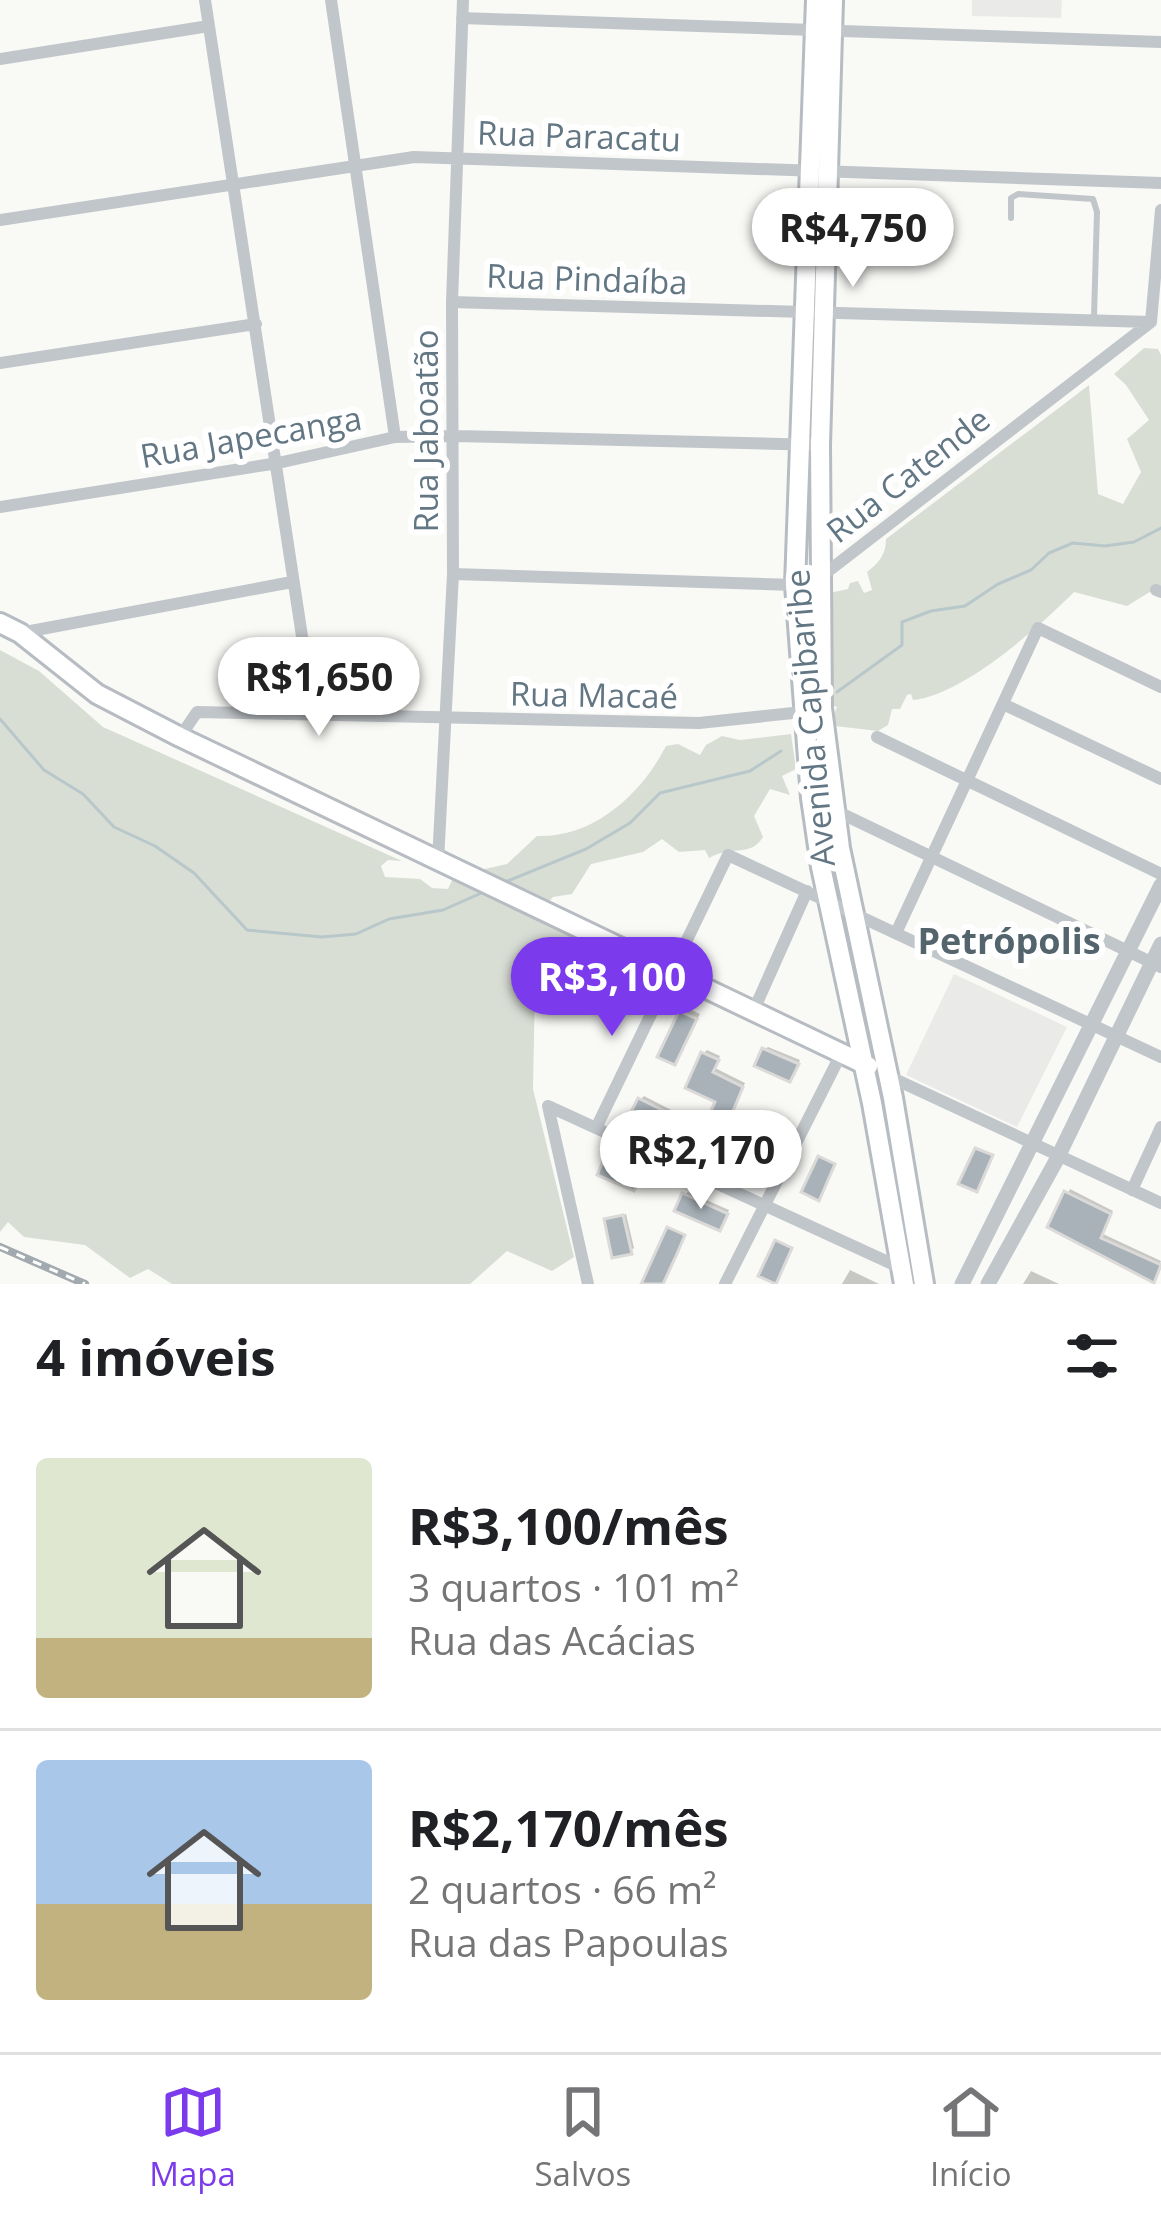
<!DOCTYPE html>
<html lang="pt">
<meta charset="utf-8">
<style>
body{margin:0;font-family:"Open Sans",sans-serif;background:#f2f2f2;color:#202124;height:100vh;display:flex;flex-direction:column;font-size:45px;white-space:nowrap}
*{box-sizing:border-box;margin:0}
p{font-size:39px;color:#757577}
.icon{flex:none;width:66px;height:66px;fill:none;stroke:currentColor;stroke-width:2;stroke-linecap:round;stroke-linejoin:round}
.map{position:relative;height:1284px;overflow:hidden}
.side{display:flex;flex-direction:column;background:#fff;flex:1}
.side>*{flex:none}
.price{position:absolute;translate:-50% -102px;padding:0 27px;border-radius:42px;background:#fff;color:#222;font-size:39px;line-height:78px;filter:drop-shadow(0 3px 6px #0008)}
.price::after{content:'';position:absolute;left:50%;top:72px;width:36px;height:27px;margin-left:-18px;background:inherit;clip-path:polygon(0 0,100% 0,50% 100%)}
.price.current{background:#7c3aed;color:#fff}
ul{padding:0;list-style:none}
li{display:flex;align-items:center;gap:36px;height:300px;padding:0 36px}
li+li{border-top:3px solid #e0e0e0}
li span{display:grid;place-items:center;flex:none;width:336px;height:240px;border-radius:12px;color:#555}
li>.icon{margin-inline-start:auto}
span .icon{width:144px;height:144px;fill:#fffc;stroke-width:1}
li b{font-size:51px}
h2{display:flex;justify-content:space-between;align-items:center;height:144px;padding:0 36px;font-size:51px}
.tabs{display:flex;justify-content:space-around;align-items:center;height:168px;border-top:3px solid #e0e0e0;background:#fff;font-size:33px;color:#757577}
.tabs a{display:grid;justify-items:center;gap:6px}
.tabs .current{color:#7c3aed}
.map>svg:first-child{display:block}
.built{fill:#eaeae9}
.green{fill:#d9ded5}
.shadow{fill:#0003}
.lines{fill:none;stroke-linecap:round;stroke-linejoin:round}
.stream{stroke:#b8c7ca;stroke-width:3}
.building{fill:#a8b2b8;stroke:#dbdad8;stroke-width:3}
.secondary-casing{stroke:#b6bcc1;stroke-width:24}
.service{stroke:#c1c6ca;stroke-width:6}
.minor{stroke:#c1c6ca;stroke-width:12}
.tertiary{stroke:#c1c6ca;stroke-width:15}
.secondary{stroke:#fff;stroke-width:18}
.rail-casing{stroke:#a2aab0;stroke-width:8}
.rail{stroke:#fff;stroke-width:3;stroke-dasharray:9;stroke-linecap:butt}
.labels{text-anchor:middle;stroke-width:12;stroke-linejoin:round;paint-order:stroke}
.street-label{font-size:33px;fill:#627683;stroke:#fff}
.neighbourhood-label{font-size:36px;font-weight:bold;fill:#54646d;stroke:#fff}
</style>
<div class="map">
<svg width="1161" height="1284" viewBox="0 0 1161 1284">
<rect width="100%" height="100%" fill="#f9f9f6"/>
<path class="built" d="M972 0H1062L1061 18 972 16Z
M954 974 1067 1027 1017 1127 906 1075Z"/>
<path class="green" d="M1144 348 1158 349 1161 355V585L1127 606 1074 592C1038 628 963 695 913 700L911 694 907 695 900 709H892L888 725 878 731 835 726 832 719 837 707 832 705 830 695 829 593 848 589 850 583 858 581 864 593 872 590 867 572C879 563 886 554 886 539L1089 385 1098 494 1123 504 1141 472 1127 439 1149 420 1126 385 1114 374Z
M0 650 39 671 103 727 402 861 388 860 381 866 385 877 420 879 432 888 448 889 454 876 507 864 537 836C593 838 641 795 666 746L678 744 700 755 706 745 722 736 740 740 791 734 796 769 782 776 790 795 770 789 754 816 763 837C750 858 734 844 709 858L705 850 679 852 662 839 643 852 591 864 572 894 553 897 541 911 566 931 575 944 567 956 552 953 535 985 533 1089 574 1257 552 1271 507 1251 470 1284H172L148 1269 130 1278 85 1245 24 1237 8 1222 0 1232Z"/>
<path class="shadow" d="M687 1008 700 1014 679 1056 682 1013Z
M768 1047 800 1060 793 1075 764 1050Z
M707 1050 720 1056 715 1068 745 1083 730 1116 719 1100 704 1053Z
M644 1096 675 1112 668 1126 640 1100Z
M611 1156 643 1169 636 1184 607 1159Z
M1070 1189 1113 1211 1103 1234 1161 1261 1154 1279 1051 1226Z
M688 1192 729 1210 723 1224 684 1195Z
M626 1214 634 1248 630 1251 607 1220Z
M850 1270 879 1284H842Z
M1031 1271 1059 1284H1023Z"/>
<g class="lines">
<path class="stream" d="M837 692 902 645V622L931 611 965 606 998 584 1031 570 1049 553 1073 543 1105 546 1134 542 1161 528
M0 719 44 770 83 794 114 827 155 846 194 873 247 930 322 937 356 934 389 919 443 910 486 891
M505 882 586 849 630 823 660 793 750 771 781 751"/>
</g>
<path class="building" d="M679 1011 697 1019 675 1065 657 1057Z
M762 1048 799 1064 790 1082 754 1066Z
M701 1052 719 1060 713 1072 743 1087 728 1123 709 1115 715 1102 685 1088Z
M638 1098 674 1116 665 1133 629 1116Z
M750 1118 768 1126 746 1171 729 1163Z
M975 1148 993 1155 977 1192 958 1184Z
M818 1156 835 1164 819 1201 801 1192Z
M605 1157 642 1173 634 1191 597 1175Z
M1064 1191 1111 1214 1101 1238 1161 1265 1154 1283 1047 1227Z
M682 1193 728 1214 720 1231 674 1211Z
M623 1215 632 1254 612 1258 604 1219Z
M667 1227 685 1235 676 1256 663 1284H641Z
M775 1240 792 1248 776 1284 758 1276Z"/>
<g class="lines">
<g class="secondary-casing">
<path id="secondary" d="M816 0 795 585 811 798 821 867 872 1103 904 1284
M833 0 820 445 822 708 840 848 893 1098 924 1284
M0 623 20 633 97 694 180 737 868 1066"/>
</g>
<path class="service" d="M1011 218V198L1018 194 1093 199 1097 212 1094 317"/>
<path class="minor" d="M205 0 314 715
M331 0 395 437
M462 18 1161 42
M0 59 209 26
M0 220 414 157 1161 183
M452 302 1151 322
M1151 322 1161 210
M0 363 256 324
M0 507 278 463 395 437 455 436 820 445
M453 574 795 585 818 579 1151 322
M1156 590 1161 592
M20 633 292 582
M1003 704 1161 779
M180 737 197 712 699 723 812 711
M877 737 1161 874
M832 809 1161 967
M438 861 453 574 452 302 463 0
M896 933 1038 628 1161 687
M753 1012 807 891
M888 1076 1161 1203
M548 1106 901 1268
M548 1106 588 1284
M597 1126 728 855 1161 1057
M1132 1190 1161 1127
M725 1284 841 1054"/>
<path class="tertiary" d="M962 1284 1161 885
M988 1284 1056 1161 1161 944"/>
<use href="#secondary" class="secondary"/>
<g class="rail-casing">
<path id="rail" d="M0 1247 85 1284"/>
</g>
<use href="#rail" class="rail"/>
</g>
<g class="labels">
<g class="street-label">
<text transform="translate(579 136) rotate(2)" y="12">Rua Paracatu</text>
<text transform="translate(587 279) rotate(2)" y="12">Rua Pindaíba</text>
<text transform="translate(426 431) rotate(-90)" y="12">Rua Jaboatão</text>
<text transform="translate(251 437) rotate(-10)" y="12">Rua Japecanga</text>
<text transform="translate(908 475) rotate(-38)" y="12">Rua Catende</text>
<text transform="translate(594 695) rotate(1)" y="12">Rua Macaé</text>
<text transform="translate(810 718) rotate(-95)" y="12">Avenida Capibaribe</text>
</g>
<g class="neighbourhood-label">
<text x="1009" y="954">Petrópolis</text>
</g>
</g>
</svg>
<b class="price" style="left:853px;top:290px">R$4,750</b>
<b class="price" style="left:319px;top:739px">R$1,650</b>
<b class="price current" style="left:612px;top:1039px">R$3,100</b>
<b class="price" style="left:701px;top:1212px">R$2,170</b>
</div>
<section class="side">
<h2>4 imóveis<svg class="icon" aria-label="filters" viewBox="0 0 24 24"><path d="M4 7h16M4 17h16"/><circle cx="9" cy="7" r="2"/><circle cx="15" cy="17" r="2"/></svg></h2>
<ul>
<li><span style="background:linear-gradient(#dfe7d0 75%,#c2b280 0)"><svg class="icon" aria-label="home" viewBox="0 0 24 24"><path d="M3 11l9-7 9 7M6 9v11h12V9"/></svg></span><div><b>R$3,100/mês</b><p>3 quartos · 101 m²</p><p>Rua das Acácias</p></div></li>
<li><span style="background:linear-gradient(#a9c7e8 60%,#c2b280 0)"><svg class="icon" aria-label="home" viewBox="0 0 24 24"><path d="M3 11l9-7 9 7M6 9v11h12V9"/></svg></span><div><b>R$2,170/mês</b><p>2 quartos · 66 m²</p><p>Rua das Papoulas</p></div></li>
</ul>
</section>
<nav class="tabs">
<a class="current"><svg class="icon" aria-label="map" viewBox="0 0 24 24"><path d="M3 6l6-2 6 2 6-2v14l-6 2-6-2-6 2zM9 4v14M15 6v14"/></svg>Mapa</a>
<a><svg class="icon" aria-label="saved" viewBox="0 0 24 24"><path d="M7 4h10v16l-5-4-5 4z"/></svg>Salvos</a>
<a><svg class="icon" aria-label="home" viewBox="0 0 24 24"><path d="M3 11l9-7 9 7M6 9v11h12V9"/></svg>Início</a>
</nav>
